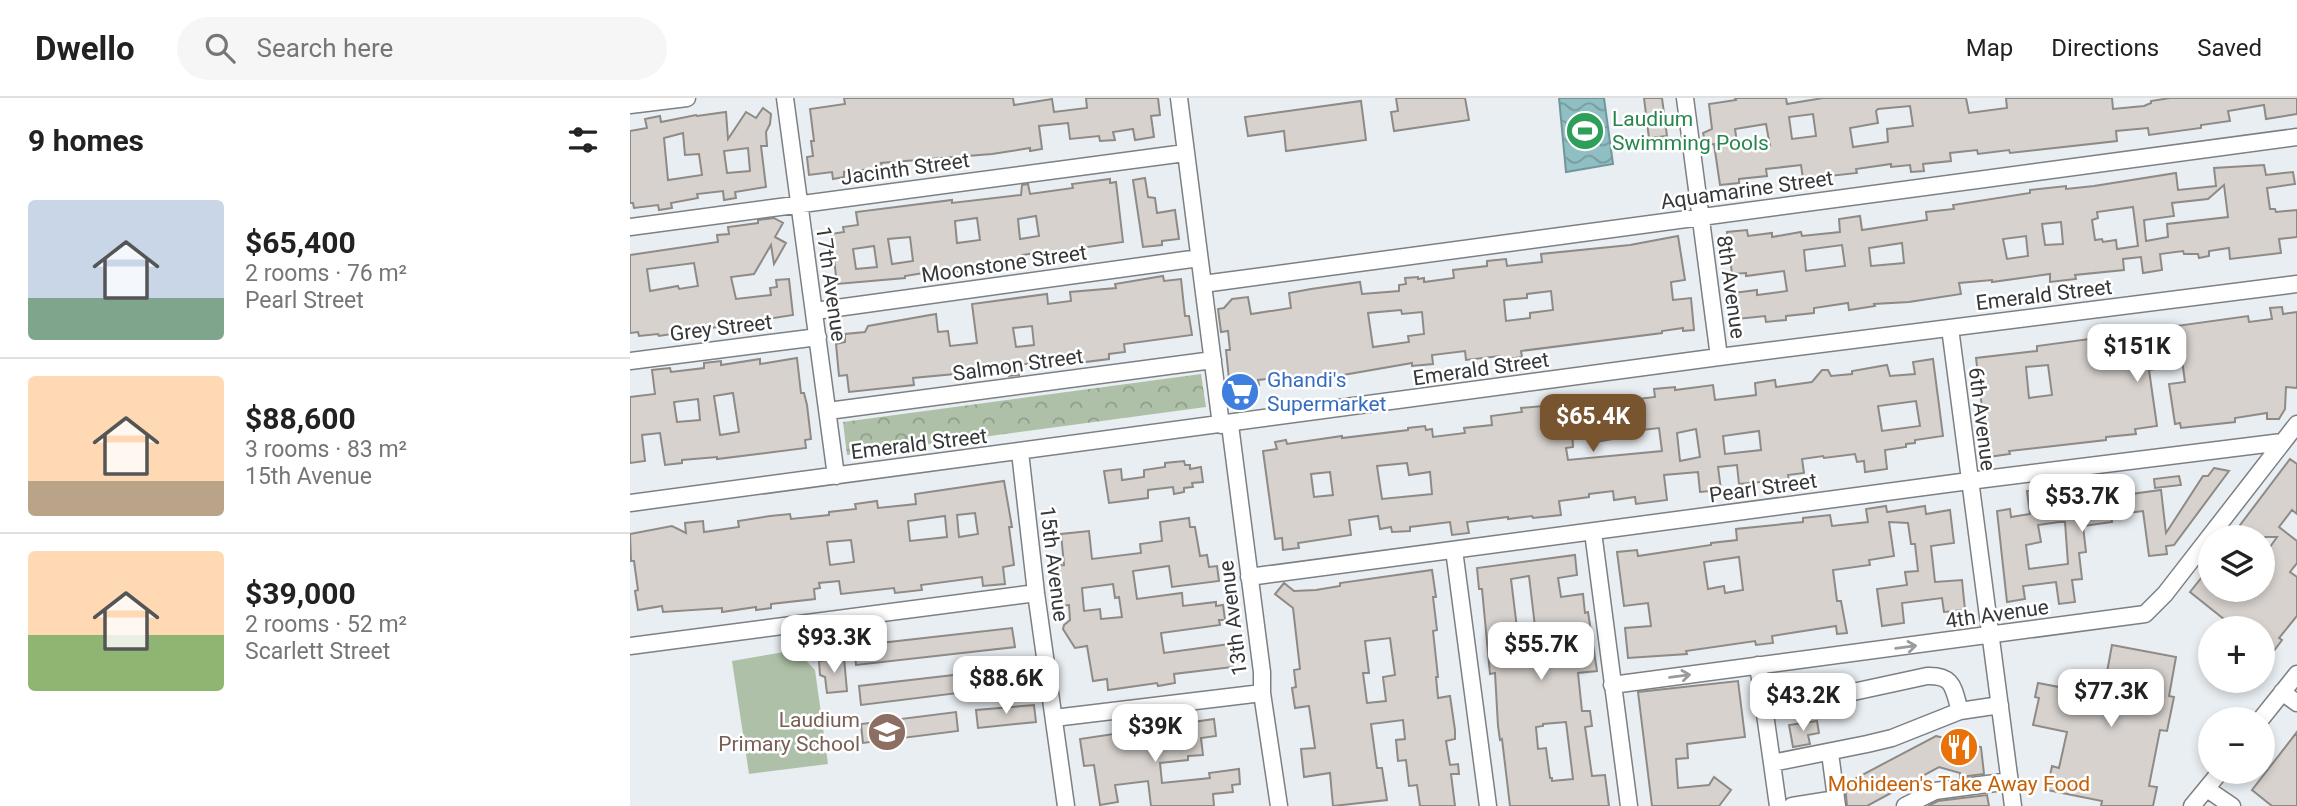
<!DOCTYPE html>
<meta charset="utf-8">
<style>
body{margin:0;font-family:Roboto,sans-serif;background:#f6f6f6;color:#222;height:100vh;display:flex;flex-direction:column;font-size:26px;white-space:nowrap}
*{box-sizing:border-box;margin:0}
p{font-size:23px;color:#767676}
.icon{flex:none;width:38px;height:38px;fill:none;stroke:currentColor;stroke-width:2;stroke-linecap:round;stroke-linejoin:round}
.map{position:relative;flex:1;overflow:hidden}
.sheet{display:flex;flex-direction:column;background:#fff;width:630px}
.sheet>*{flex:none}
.buttons{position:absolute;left:1568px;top:427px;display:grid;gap:14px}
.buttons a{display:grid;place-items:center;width:77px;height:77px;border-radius:50%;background:#fff;box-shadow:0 4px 10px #0003;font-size:35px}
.price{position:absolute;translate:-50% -60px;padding:0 16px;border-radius:14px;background:#fff;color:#222;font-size:23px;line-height:46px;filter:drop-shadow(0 2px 4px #0008)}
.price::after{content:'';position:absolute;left:50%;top:42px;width:21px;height:16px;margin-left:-10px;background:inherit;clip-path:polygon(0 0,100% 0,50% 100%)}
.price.active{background:#78552e;color:#fff}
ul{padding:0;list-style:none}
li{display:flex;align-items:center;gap:21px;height:175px;padding:0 28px}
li+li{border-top:2px solid #e0e0e0}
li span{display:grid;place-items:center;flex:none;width:196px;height:140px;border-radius:7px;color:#555}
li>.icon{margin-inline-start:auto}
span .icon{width:84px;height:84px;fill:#fffc;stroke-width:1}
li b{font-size:30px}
h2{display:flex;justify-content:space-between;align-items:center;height:84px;padding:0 28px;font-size:30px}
header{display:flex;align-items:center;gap:42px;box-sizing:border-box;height:98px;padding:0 35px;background:#fff;border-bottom:2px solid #e0e0e0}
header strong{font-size:33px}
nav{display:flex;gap:38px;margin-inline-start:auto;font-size:24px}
.search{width:490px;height:63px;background:#f6f6f6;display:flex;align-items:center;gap:18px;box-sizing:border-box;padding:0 24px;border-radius:38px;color:#767676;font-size:26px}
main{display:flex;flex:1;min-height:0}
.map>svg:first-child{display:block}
.park{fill:url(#park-crowns)}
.garden{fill:#aec1a8}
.water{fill:url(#water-waves);stroke:#74969a;stroke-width:2}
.building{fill:#d7d2ce;stroke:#8e8a86;stroke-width:2;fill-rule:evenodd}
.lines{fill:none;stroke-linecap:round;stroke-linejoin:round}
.minor-casing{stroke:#7c8084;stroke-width:19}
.minor{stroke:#fff;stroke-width:16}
.oneway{stroke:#9a9b9c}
.labels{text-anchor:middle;stroke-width:5;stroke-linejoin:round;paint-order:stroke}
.leisure-label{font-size:21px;fill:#27864d;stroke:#fff;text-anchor:start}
.street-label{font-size:21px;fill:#363739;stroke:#fff}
.shop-label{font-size:21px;fill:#366cbe;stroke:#fff;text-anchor:start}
.education-label{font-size:21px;fill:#785e54;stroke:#fff;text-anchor:end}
.food-label{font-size:21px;fill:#c56008;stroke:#fff}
</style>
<header>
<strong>Dwello</strong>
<div class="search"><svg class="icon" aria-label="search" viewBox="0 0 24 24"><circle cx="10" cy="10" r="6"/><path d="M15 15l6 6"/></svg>Search here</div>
<nav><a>Map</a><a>Directions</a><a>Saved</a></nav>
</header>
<main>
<section class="sheet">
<h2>9 homes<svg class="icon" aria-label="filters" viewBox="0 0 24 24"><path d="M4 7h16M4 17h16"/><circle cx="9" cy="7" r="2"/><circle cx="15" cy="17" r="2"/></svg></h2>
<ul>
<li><span style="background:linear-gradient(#c9d6e8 70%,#7fa58c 0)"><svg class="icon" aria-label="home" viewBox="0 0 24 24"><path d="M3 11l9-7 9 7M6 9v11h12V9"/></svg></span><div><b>$65,400</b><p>2 rooms · 76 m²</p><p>Pearl Street</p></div></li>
<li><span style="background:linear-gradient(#ffd9b3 75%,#b9a48a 0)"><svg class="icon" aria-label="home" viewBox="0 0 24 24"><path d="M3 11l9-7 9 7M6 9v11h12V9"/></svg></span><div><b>$88,600</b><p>3 rooms · 83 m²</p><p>15th Avenue</p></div></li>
<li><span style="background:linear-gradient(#ffd9b3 60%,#8fb573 0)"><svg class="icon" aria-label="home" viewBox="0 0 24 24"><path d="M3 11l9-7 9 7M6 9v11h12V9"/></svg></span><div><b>$39,000</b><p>2 rooms · 52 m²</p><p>Scarlett Street</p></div></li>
</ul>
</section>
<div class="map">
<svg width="1667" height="708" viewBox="0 0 1667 708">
<defs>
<pattern id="park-crowns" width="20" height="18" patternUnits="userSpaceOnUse" patternTransform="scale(1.75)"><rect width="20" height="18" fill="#aec1a8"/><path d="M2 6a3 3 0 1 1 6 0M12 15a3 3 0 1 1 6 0" fill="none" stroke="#8e9e8a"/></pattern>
<pattern id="water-waves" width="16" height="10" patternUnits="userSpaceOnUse" patternTransform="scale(1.75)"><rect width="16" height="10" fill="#8fbec3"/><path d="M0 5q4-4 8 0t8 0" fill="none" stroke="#769b9f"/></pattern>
</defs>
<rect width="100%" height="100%" fill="#e9eef2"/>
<path class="park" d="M571 276 576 309 217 357 213 324Z"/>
<path class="garden" d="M166 552 185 572 198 666 119 676 102 563Z"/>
<path class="water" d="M929 0H974L983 66 936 74Z"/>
<path class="building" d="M214 0H383L384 7 422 1 424 14 457 10 456 0H528L530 17 521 18 524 39 505 42 503 31 483 34 485 42 470 43 469 38 440 41 438 25 409 28 412 51 400 53V50L362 56 251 65 252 70 214 74V79L203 81 202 74 179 77 177 59 183 58 181 43H184L180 11 215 6Z
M766 0H835L839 22 764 33 761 14 768 13Z
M1014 0H1032L1037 38 1019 40Z
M1105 0H1156L1157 6 1193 0H1336L1339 15 1377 10 1376 0H1482L1483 11 1514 8 1521 5V3L1540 0H1667V16L1636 21 1634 7 1598 13 1600 23 1571 27V30L1519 37 1518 30 1486 33 1487 43 1380 55 1379 52 1348 56 1347 52 1320 55 1321 63 1293 66 1294 73 1281 74 1280 67 1261 69V66L1226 71 1227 75 1173 81 1171 67 1136 71 1137 78 1109 81V85L1090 87 1084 46 1076 47 1073 35 1082 31 1079 6 1106 2ZM1280 8 1283 28 1257 31 1258 44 1223 49 1220 30 1248 25 1246 13 1248 11ZM1183 16 1186 38 1162 41 1159 19ZM1136 26 1140 48 1108 52 1105 31Z
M731 3 736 42 656 53 654 33 618 38 615 19Z
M133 10 141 16 140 26 136 34 137 48H131L136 89 105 94 106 100 94 102 93 93 67 96 68 100 41 105 42 110 29 112 28 107 4 110 3 105H0V33L17 30 15 21 30 18 31 24 66 17 67 18 96 14 98 41 116 14 126 20ZM53 35 55 57 69 56 72 77 38 82 34 40ZM118 50 120 73 97 75 94 53Z
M1634 67 1636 77 1663 74 1665 86 1637 90 1640 111H1645L1646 114 1667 112V139L1649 141 1651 155 1600 161 1599 150 1579 153V158L1569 160 1568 156H1554L1553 153 1530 156 1532 172 1513 175 1511 159 1493 161 1494 172 1445 177 1446 181 1420 184V176L1362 184V182L1329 185 1331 196 1279 204 1244 206 1245 208 1219 212 1218 205 1184 210V215L1156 218V222L1136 224 1135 218 1107 221 1103 195 1127 192V197L1157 193 1154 173 1116 178V175L1102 176 1097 134 1117 132 1118 138 1142 135V139L1171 134 1172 138 1210 134 1209 121 1230 118 1232 132 1297 122 1296 114 1324 111 1323 107 1400 95V92L1436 88V91L1464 88 1546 75 1548 92 1586 88 1584 70ZM1594 87 1598 119 1537 126 1538 139 1516 143 1514 122 1544 118 1542 105 1578 101ZM1503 109 1508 148 1487 151 1486 142 1473 144 1472 141 1465 142 1462 122 1468 120 1467 114ZM1431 124 1433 146 1415 147 1412 126ZM1396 138 1398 158 1377 161 1373 141ZM1272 145 1274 165 1241 168 1239 150ZM1212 147 1215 168 1176 173 1174 152Z
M515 80 518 99 525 100 527 115 545 112 549 141 532 143V147L513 149 503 82Z
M480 81V85L486 84 493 144 450 150 451 155 441 157 414 160 413 154 392 157 393 161 350 170 325 174 324 170 275 178V180L207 186 201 136 214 134 213 129 228 127 226 114 322 102V105L391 97 392 87 398 86 400 96 443 90 442 86ZM406 118 409 138 390 141 388 121ZM347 120 350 142 327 145 325 123ZM280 139 283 163 262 166 258 141ZM244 148 247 169 226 171 223 151Z
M144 120 153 125 145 139 156 145 144 166 141 147 124 176 101 179 106 201 141 197 140 190 147 189 146 182 159 181 163 217 137 221V223L111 226 112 234 95 235 94 228 29 238 28 236 9 238 8 234 0 235V157L88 144 87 137 99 136 98 129 128 125V122ZM64 165 68 188 49 191 48 188 20 193 17 171Z
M1048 138 1055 182 1041 184 1043 202 1061 200 1064 232 1053 233V230L1032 233V235L891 253 892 259 871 262 870 258 836 262 835 253 802 257 803 266 782 268V265L690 281V279L666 282V278L628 282 629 287 600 291 596 252H600L598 233 591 234 588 211 594 210 602 201 618 199 621 216 661 210 659 195 681 191 730 184 732 196 769 193V187L776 186 775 180 788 179V181L794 180V184L824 180 823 172 857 168V163L876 161 877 168 912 164 911 156 1000 147ZM921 193 923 212 900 215V220L876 223 874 202 897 200V196ZM771 212 772 216 792 214 794 236 778 238 779 244 743 249 738 215Z
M533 178 534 183 551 181 555 218H559L562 237 494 246 495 254 479 256V261L447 265V259L388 267 389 277 379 278 378 271 283 280 284 287 219 294 217 277 209 278 206 246 215 244V236L235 234 238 228 306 216 308 234 318 233 320 248 347 245 342 206 417 196 418 206 441 203 440 194 486 190 485 186ZM402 228 404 247 386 249 383 230Z
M1652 209 1653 216 1667 214V290L1656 289 1655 311 1649 321H1637V315L1605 320V324L1551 330 1550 325 1545 326 1539 286 1555 284 1552 262 1526 265V271L1519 272 1527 328 1505 331 1506 336 1476 339V342L1379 353 1380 356 1358 359 1346 260 1407 253V248L1459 241 1461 256 1499 250 1500 255 1541 250 1539 229 1618 218 1619 224 1642 221 1640 210ZM1418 267 1422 297 1399 300 1396 269Z
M167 260 171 295H174L177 307 181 341 175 342 176 350 87 361V359L52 362V365L35 367 30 335 12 337 15 363 0 365V299L25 296 22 272 40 270 41 274 74 270V265L91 263V267L130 261V266ZM103 295 109 334 90 337 84 298ZM68 301 70 322 47 324 44 304Z
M1303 261 1313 338 1285 342V345L1276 346V349L1255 352 1257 371 1235 374 1234 363 1227 364 1225 356 1194 360 1193 358 1172 361 1174 375 1158 377 1159 383 1141 386V383L1109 386 1107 367 1088 369 1091 392 1070 394 1068 374 1034 377 1037 402 1006 406 1005 399 984 402 983 393 959 396V399L929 403 931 417 903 420 902 418 878 421V419L837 424 839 435 822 437 820 424 780 429V433L762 434 761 429 750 431 748 418 719 422 721 437 668 445 669 450 653 452 652 440 645 441 633 353 647 351 645 344 656 342 657 346 712 338V340L778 332V330L795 328 796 332 802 331 803 339 835 335 834 330 862 327 861 318 892 314 891 310 913 308 914 313 930 311 931 319 943 318 945 333H942L943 349 936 350 938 362 1032 353 1029 330 994 334 995 339 965 344 961 307 1025 299 1024 291 1045 289V292L1083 287 1085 302 1126 297 1125 285 1145 282 1146 289 1182 284 1192 272H1198L1201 278 1222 276V273L1257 267 1260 278 1285 276 1283 264ZM1286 303 1290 328 1252 333 1248 308ZM1066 331 1070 359 1050 363 1047 335ZM1129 333 1131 352 1095 356 1093 338ZM777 365 779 377 800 374 802 396 752 401 747 368ZM700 374 703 397 684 399 681 376Z
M1660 361 1667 366V416L1662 412 1649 429 1667 443V465L1660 474 1667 479V518L1649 540 1652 542 1640 558 1633 553V530H1597L1600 526 1560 494 1580 469V492H1590L1600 500 1606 492H1633V484L1638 477 1633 473V459L1647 439H1601Z
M554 363 555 367H560V371L571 369 573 384 562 385 563 389 554 390V394L544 396 543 389 518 392V400L479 405 474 373 491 371 492 382 514 379V372L535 369V365Z
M1584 370 1599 373 1544 447 1536 448 1537 456 1519 458 1513 413 1481 417 1482 424 1453 428 1456 454 1449 455 1452 481 1442 482 1445 504 1429 506 1426 484 1393 488 1395 501 1377 504 1367 413 1380 411 1381 419 1400 416 1397 393 1418 390 1420 403 1449 399 1450 403 1531 392 1536 435 1573 378H1578ZM1429 424H1435L1438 466 1399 471 1396 447 1411 444 1408 427Z
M1549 378 1551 387 1525 390 1524 381Z
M374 383 382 429H379L384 467 373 469 375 486 353 488 352 479 291 487 292 492 265 495 264 490 211 496 209 483 189 485 190 490 184 491 185 501 141 506V510L126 512V509L92 514V510L33 514 32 508 8 512 5 493 8 492 4 463H1L0 436 42 428 56 435 55 425 73 423 74 434 109 429 108 423 140 418 160 416 161 421 199 417V414L226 411 225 406 247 403 248 410 286 406 285 396ZM345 415 348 436 329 439 327 417ZM315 418 317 439 280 443 278 423ZM221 442 224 464 200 467 197 444Z
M1256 408 1257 414 1295 408 1296 416 1320 412 1324 445 1301 448 1305 484 1332 482 1335 512 1314 514 1312 500 1272 505 1274 525 1252 528 1247 491 1277 487 1275 474 1288 473 1285 446H1281L1278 425 1259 424 1264 458 1239 462 1240 467 1203 472 1207 503H1211L1217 535 1207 536 1206 528 1142 538 1143 545 1126 547 1125 543 1056 553 1057 556 998 560 995 530 1021 528 1018 505 994 508 987 454 1007 452 1008 458 1081 447V445L1107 442 1106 431 1173 424V420L1200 417 1202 428 1238 424 1236 411ZM1109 459 1113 492 1095 495 1094 488 1078 491 1074 464Z
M559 420 560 429H565L570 458 577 457 579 469 587 468 589 483 542 489 539 468 503 473 507 501 552 495 553 508 586 504V508L593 507 595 522H589L590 527 531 535 534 555 600 546 603 569 544 576 545 585 528 588 527 585 478 592 477 581 463 583 457 548 445 550 433 531 434 527 440 522 439 507 430 508 425 468 434 467 431 436 459 433 462 461 511 455 510 446 532 443 530 424ZM483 486 485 500 489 499 492 519 471 521 470 511 454 513 452 490Z
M945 457 947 477 928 480 931 499 953 496 955 515 958 514 967 573 948 575 952 613H960L962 628 955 629 962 678 975 677 979 708H880L872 641 870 642 868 628 865 575 860 576 852 491H849L847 470ZM899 478 908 554 890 555 881 481ZM936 624 943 681 922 683V680H920L916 650 908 651 906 629 913 628V626Z
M802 472 806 499H803L807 532 803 533 808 579H806L808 600 820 598 825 632V641L816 643 820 667 828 666 829 676H821L825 708H790L787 687 779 688 776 662 768 663 766 642 775 641 773 622 741 626 747 670H752L757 702 703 708 700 675 674 679 671 651 685 650 679 608 665 610 662 590 666 589 664 572 670 571 663 510 645 496 654 485 664 493 686 492 710 488V485ZM760 540 765 577 753 579 756 603 737 605 733 575H739L735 543Z
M382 530 385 549 226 567 224 548Z
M1482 547 1546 559 1539 598 1544 599 1537 633 1530 632 1519 688 1527 689 1523 708H1471L1472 703 1417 692 1422 668 1429 670 1437 634 1403 627 1409 600 1405 599 1408 585 1455 594 1458 582 1475 585Z
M214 560 217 593 197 595 195 579 190 577 189 563Z
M375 571 377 589 231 607 229 588Z
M1108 583 1115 639 1057 646 1058 660 1046 661 1048 690 1079 687 1084 679 1101 692 1089 708H1022L1008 594Z
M404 607 406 624 348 630 346 612Z
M326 614 328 633 233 645 231 626Z
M584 621 586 638 571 640 573 657 558 658V662L530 665 532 685 580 680 579 675 609 671 610 686 602 687 603 694 583 696 584 708H521L518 683 485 687 488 704 470 707 464 667 454 668 450 641Z
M1187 623 1189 635 1178 637 1180 646 1163 649 1159 627Z
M1667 634V708H1642L1622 692Z
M1306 638 1351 649 1354 676 1330 679V675L1309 669 1237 708H1217L1215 686Z
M1357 697 1359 708H1298L1308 703Z"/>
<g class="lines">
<g class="minor-casing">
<path id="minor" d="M155 0 206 378
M549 0 591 327
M1055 0 1089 259
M0 7 57 0
M0 129 555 55
M573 186 1667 39
M185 213 569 160
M1320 230 1383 708
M0 263 188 239
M198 313 583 262
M600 327 632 574V595L649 708
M390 354 406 495 436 708
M0 405 1089 259 1667 186
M963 434 999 708
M824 452 858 708
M619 479 1339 383 1652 344
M0 548 406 495
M1128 567 1142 665 1237 646 1262 640 1330 613 1370 607
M982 587 1515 516 1535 496 1667 326
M1652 594 1667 605
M1135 613 1297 578C1324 577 1323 590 1330 613
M424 620 632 595
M1631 621 1667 576
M1200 655 1207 708
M1142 665 1148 708
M1577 691 1602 708
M1162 708 1206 701
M1275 708 1305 693 1380 683
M1562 708 1590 674"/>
</g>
<use href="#minor" class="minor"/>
</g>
<defs><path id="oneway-shaft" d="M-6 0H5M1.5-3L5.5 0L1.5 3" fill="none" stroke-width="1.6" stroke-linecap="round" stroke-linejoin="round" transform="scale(1.75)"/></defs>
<g class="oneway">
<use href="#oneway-shaft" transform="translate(1276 549) rotate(-7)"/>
<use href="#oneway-shaft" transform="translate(1050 578) rotate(-8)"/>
</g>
<defs>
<g id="stadium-disc" transform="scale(2.0125)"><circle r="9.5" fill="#2e9e5b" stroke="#fff"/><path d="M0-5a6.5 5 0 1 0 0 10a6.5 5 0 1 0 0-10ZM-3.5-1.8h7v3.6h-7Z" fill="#fff"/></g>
<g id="supermarket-disc" transform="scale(2.0125)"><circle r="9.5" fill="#3f7fe0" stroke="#fff"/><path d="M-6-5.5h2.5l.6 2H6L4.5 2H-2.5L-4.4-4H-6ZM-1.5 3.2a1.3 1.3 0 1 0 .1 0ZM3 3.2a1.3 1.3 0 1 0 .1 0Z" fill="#fff"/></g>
<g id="school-disc" transform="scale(2.0125)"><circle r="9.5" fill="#8d6e63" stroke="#fff"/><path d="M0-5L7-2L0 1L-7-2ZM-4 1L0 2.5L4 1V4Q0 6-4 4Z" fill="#fff"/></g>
<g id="restaurant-disc" transform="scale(2.0125)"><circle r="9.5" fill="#e8710a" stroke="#fff"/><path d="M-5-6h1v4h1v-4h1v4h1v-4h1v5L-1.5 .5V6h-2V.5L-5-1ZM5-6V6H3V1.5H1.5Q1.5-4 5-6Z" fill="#fff"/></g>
</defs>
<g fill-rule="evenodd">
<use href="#stadium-disc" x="955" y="33"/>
<use href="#supermarket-disc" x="610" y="294"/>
<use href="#school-disc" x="257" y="634"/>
<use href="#restaurant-disc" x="1329" y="649"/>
</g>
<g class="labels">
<g class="leisure-label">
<text x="982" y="28">Laudium<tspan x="982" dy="24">Swimming Pools</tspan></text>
</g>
<g class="street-label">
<text transform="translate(275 71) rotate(-8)" y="7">Jacinth Street</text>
<text transform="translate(1117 92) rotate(-8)" y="7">Aquamarine Street</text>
<text transform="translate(374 166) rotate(-8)" y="7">Moonstone Street</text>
<text transform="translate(201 186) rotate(82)" y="7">17th Avenue</text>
<text transform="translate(1101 189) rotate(82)" y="7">8th Avenue</text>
<text transform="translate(1414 197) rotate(-7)" y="7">Emerald Street</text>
<text transform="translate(91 230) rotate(-7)" y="7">Grey Street</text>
<text transform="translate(388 267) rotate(-8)" y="7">Salmon Street</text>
<text transform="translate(851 271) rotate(-8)" y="7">Emerald Street</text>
<text transform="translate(1352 321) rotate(83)" y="7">6th Avenue</text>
<text transform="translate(289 346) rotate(-7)" y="7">Emerald Street</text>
<text transform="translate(1133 390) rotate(-8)" y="7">Pearl Street</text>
<text transform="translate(424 466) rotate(83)" y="7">15th Avenue</text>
<text transform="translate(1367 516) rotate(-8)" y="7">4th Avenue</text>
<text transform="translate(603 520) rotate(-97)" y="7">13th Avenue</text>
</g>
<g class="shop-label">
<text x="637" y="289">Ghandi's<tspan x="637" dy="24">Supermarket</tspan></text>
</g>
<g class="education-label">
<text x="230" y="629">Laudium<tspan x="230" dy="24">Primary School</tspan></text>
</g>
<g class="food-label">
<text x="1329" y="693">Mohideen's Take Away Food</text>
</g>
</g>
</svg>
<div class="buttons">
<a><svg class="icon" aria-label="layers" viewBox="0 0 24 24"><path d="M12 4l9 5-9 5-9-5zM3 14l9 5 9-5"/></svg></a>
<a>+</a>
<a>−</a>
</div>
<b class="price" style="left:1507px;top:286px">$151K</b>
<b class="price active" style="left:963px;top:356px">$65.4K</b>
<b class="price" style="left:1452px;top:436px">$53.7K</b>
<b class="price" style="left:204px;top:577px">$93.3K</b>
<b class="price" style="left:911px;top:584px">$55.7K</b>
<b class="price" style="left:376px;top:618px">$88.6K</b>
<b class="price" style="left:1481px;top:631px">$77.3K</b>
<b class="price" style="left:1173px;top:635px">$43.2K</b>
<b class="price" style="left:525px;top:666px">$39K</b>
</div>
</main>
